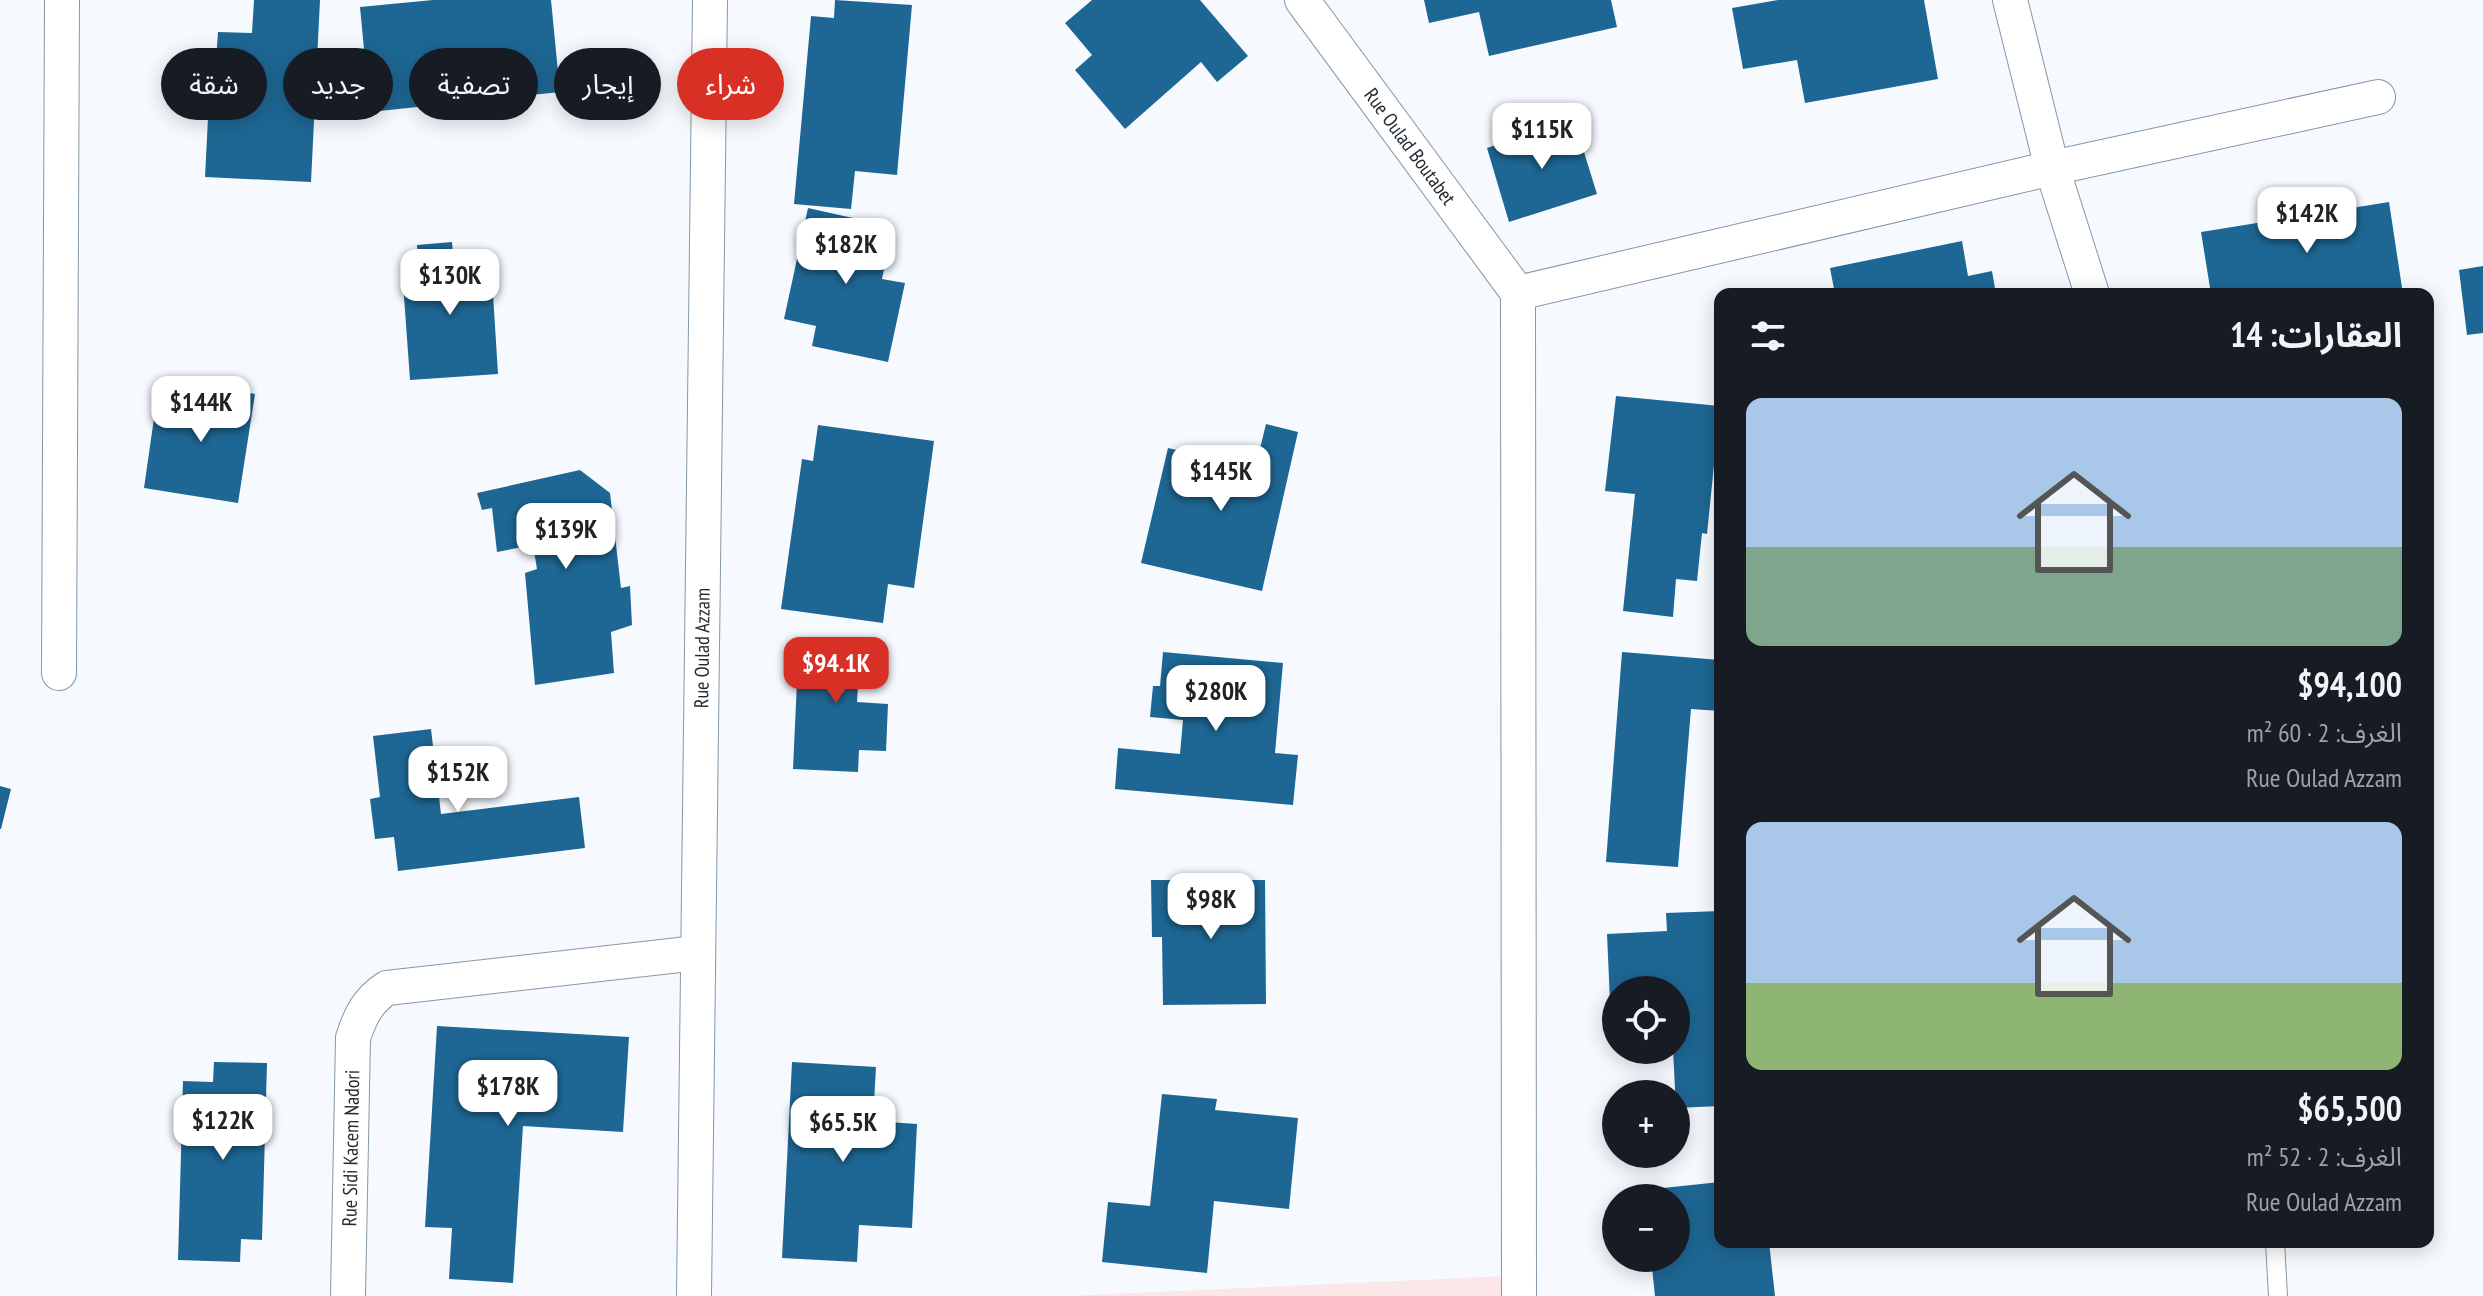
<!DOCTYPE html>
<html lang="ar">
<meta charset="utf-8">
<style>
body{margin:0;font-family:"PT Sans Narrow","Noto Sans Arabic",sans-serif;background:#242831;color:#f1f3f6;direction:rtl;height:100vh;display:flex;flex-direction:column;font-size:30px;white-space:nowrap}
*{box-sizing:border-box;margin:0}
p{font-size:26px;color:#9ea1a6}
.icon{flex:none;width:44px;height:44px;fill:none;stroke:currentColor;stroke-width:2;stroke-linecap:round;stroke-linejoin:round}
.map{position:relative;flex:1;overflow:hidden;direction:ltr}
.drawer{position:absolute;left:1714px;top:288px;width:720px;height:960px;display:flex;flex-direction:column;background:#171b24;border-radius:16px;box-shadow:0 4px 20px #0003;direction:rtl}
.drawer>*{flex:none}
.top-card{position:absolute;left:24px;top:48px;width:760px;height:72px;direction:rtl;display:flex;gap:16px}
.tools{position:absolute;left:1602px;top:976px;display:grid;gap:16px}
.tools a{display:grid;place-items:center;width:88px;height:88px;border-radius:50%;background:#171b24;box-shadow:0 4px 20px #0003;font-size:40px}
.price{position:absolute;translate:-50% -68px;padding:0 18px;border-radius:16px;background:#fff;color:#222;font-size:26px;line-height:52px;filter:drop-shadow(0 2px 4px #0008)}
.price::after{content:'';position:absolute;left:50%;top:48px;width:24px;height:18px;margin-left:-12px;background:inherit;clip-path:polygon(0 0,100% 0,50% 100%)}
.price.current{background:#d93025;color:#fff}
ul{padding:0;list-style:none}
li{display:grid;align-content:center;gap:16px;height:424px;padding:0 32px}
li span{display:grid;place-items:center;height:248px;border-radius:16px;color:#555}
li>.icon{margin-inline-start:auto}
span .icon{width:144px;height:144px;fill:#fffc;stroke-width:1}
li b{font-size:34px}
h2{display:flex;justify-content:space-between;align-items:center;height:96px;padding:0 32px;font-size:34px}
.tag{padding:0 28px;border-radius:36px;background:#171b24;box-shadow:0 4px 20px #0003;font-size:28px;line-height:72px}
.tag.current{background:#d93025;color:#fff}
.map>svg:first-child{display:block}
.green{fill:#fbe6e8}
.building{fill:#1e6794}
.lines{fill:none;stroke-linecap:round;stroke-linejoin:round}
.lane-casing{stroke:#8498a7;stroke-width:20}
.street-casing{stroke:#8498a7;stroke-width:36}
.lane{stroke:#fff;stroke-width:18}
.street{stroke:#fff;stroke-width:34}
.labels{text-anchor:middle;stroke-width:8;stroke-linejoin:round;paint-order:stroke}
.street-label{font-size:20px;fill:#242c33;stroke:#fff}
</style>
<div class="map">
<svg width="2483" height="1296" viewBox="0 0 2483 1296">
<rect width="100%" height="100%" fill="#f6fafe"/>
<path class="green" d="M1508 1276V1296H1068Z"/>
<path class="building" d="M254 0H320L311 182 205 177 211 59 216 60 218 32 252 33Z
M433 0H551L560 92 370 112 360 7Z
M835 0 912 5 897 175 855 171 851 209 794 204 811 16 834 18Z
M1092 0H1200L1248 56 1217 82 1201 62 1125 129 1075 70 1092 55 1065 23Z
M1424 0H1611L1617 27 1489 56 1479 12 1429 23Z
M1778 0H1924L1938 79 1805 103 1797 60 1743 69 1732 8Z
M1574 120 1597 194 1509 222 1487 148Z
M2389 202 2403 294H2211L2201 232Z
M808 208 893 227 882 279 905 283 888 362 812 346 816 326 784 319Z
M1962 241 1968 276 1992 271 1996 294H1835L1830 268Z
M452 242 454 265 491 262 498 374 410 380 403 283 419 282 417 245Z
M2483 266V333L2467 335 2459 270Z
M181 382 255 394 238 503 144 488 155 411 176 414Z
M1616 396 1720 406 1707 534 1702 533 1697 581 1676 579 1673 617 1623 611 1635 494 1605 491Z
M1266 424 1298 432 1262 591 1141 563 1168 448 1255 469Z
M818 425 934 441 914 588 888 584 883 623 781 609 802 459 813 461Z
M580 470 610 493 621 588 630 586 632 625 611 632 614 673 535 685 525 573 537 569 533 545 497 552 492 508 482 510 477 493Z
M799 638 885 643 883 673 859 671 857 702 888 704 886 751 859 750 858 772 793 769Z
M1163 652 1283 663 1275 753 1298 755 1293 805 1115 789 1118 748 1180 754 1183 720 1150 717 1153 686H1160Z
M1622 652 1720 660V711L1691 709 1678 867 1606 862Z
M431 729 441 814 579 797 585 848 398 871 394 837 375 839 370 799 380 797 373 736Z
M0 786 11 789 1 829H0Z
M1151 880H1265L1266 1004 1163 1005 1162 937H1152Z
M1720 911V1106L1676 1108 1673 1050H1676V990H1616V1002H1610L1607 934 1667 931 1666 913Z
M437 1026 629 1037 623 1132 523 1126 513 1283 449 1279 452 1228 425 1227Z
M214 1062 267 1063 262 1240 241 1239 240 1262 178 1260 183 1081 213 1082Z
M792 1062 876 1067 873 1121 917 1124 912 1228 859 1225 857 1262 782 1258Z
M1162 1094 1217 1099 1215 1110 1298 1118 1289 1209 1214 1201 1207 1273 1102 1262 1108 1202 1150 1206Z
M1720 1182V1242H1769L1775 1296H1655L1651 1258H1676V1198H1645L1644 1190Z"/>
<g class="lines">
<g class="lane-casing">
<path id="lane" d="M2275 1242 2278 1296"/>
</g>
<g class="street-casing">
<g id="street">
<path id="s1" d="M1302 0 1518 293"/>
<path d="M2010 0 2052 168 2092 294"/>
<path d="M1518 293 1519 1296"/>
<path d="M1518 293 2052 168 2378 97"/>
<path d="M59 673 62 0"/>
<path id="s2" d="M348 1296 353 1038C360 1016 368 1000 387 988L697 953"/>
<path id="s3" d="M694 1296 710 0"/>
</g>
</g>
<use href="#lane" class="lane"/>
<use href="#street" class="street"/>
</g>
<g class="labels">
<g class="street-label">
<text dy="7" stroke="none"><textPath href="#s1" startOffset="182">Rue Oulad Boutabet</textPath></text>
<text dy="7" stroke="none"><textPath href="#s3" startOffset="648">Rue Oulad Azzam</textPath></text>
<text dy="7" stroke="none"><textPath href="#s2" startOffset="148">Rue Sidi Kacem Nadori</textPath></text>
</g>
</g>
</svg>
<div class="tools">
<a><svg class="icon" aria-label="locate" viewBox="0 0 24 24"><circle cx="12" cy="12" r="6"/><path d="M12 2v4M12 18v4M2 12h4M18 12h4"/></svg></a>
<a>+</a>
<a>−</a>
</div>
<b class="price" style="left:1542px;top:171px">$115K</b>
<b class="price" style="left:2307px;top:255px">$142K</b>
<b class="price" style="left:846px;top:286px">$182K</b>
<b class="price" style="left:450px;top:317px">$130K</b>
<b class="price" style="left:201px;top:444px">$144K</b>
<b class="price" style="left:1221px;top:513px">$145K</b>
<b class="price" style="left:566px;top:571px">$139K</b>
<b class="price current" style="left:836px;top:705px">$94.1K</b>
<b class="price" style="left:1216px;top:733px">$280K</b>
<b class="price" style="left:458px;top:814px">$152K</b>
<b class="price" style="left:1211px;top:941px">$98K</b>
<b class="price" style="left:508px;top:1128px">$178K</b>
<b class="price" style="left:223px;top:1162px">$122K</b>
<b class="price" style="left:843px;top:1164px">$65.5K</b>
<div class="top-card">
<a class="tag current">شراء</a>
<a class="tag">إيجار</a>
<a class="tag">تصفية</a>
<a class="tag">جديد</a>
<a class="tag">شقة</a>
</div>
<section class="drawer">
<h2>العقارات: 14<svg class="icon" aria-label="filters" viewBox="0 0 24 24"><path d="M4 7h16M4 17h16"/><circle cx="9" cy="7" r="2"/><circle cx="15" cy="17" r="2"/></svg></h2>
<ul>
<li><span style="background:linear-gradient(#a9c7e8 60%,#7fa58c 0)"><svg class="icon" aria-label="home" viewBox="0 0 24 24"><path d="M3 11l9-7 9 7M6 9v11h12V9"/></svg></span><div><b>$94,100</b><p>الغرف: 2 · 60 m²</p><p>Rue Oulad Azzam</p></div></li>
<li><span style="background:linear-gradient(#a9c7e8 65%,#8fb573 0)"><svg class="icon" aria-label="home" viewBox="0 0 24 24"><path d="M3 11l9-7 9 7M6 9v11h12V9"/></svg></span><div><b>$65,500</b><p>الغرف: 2 · 52 m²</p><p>Rue Oulad Azzam</p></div></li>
</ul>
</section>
</div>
